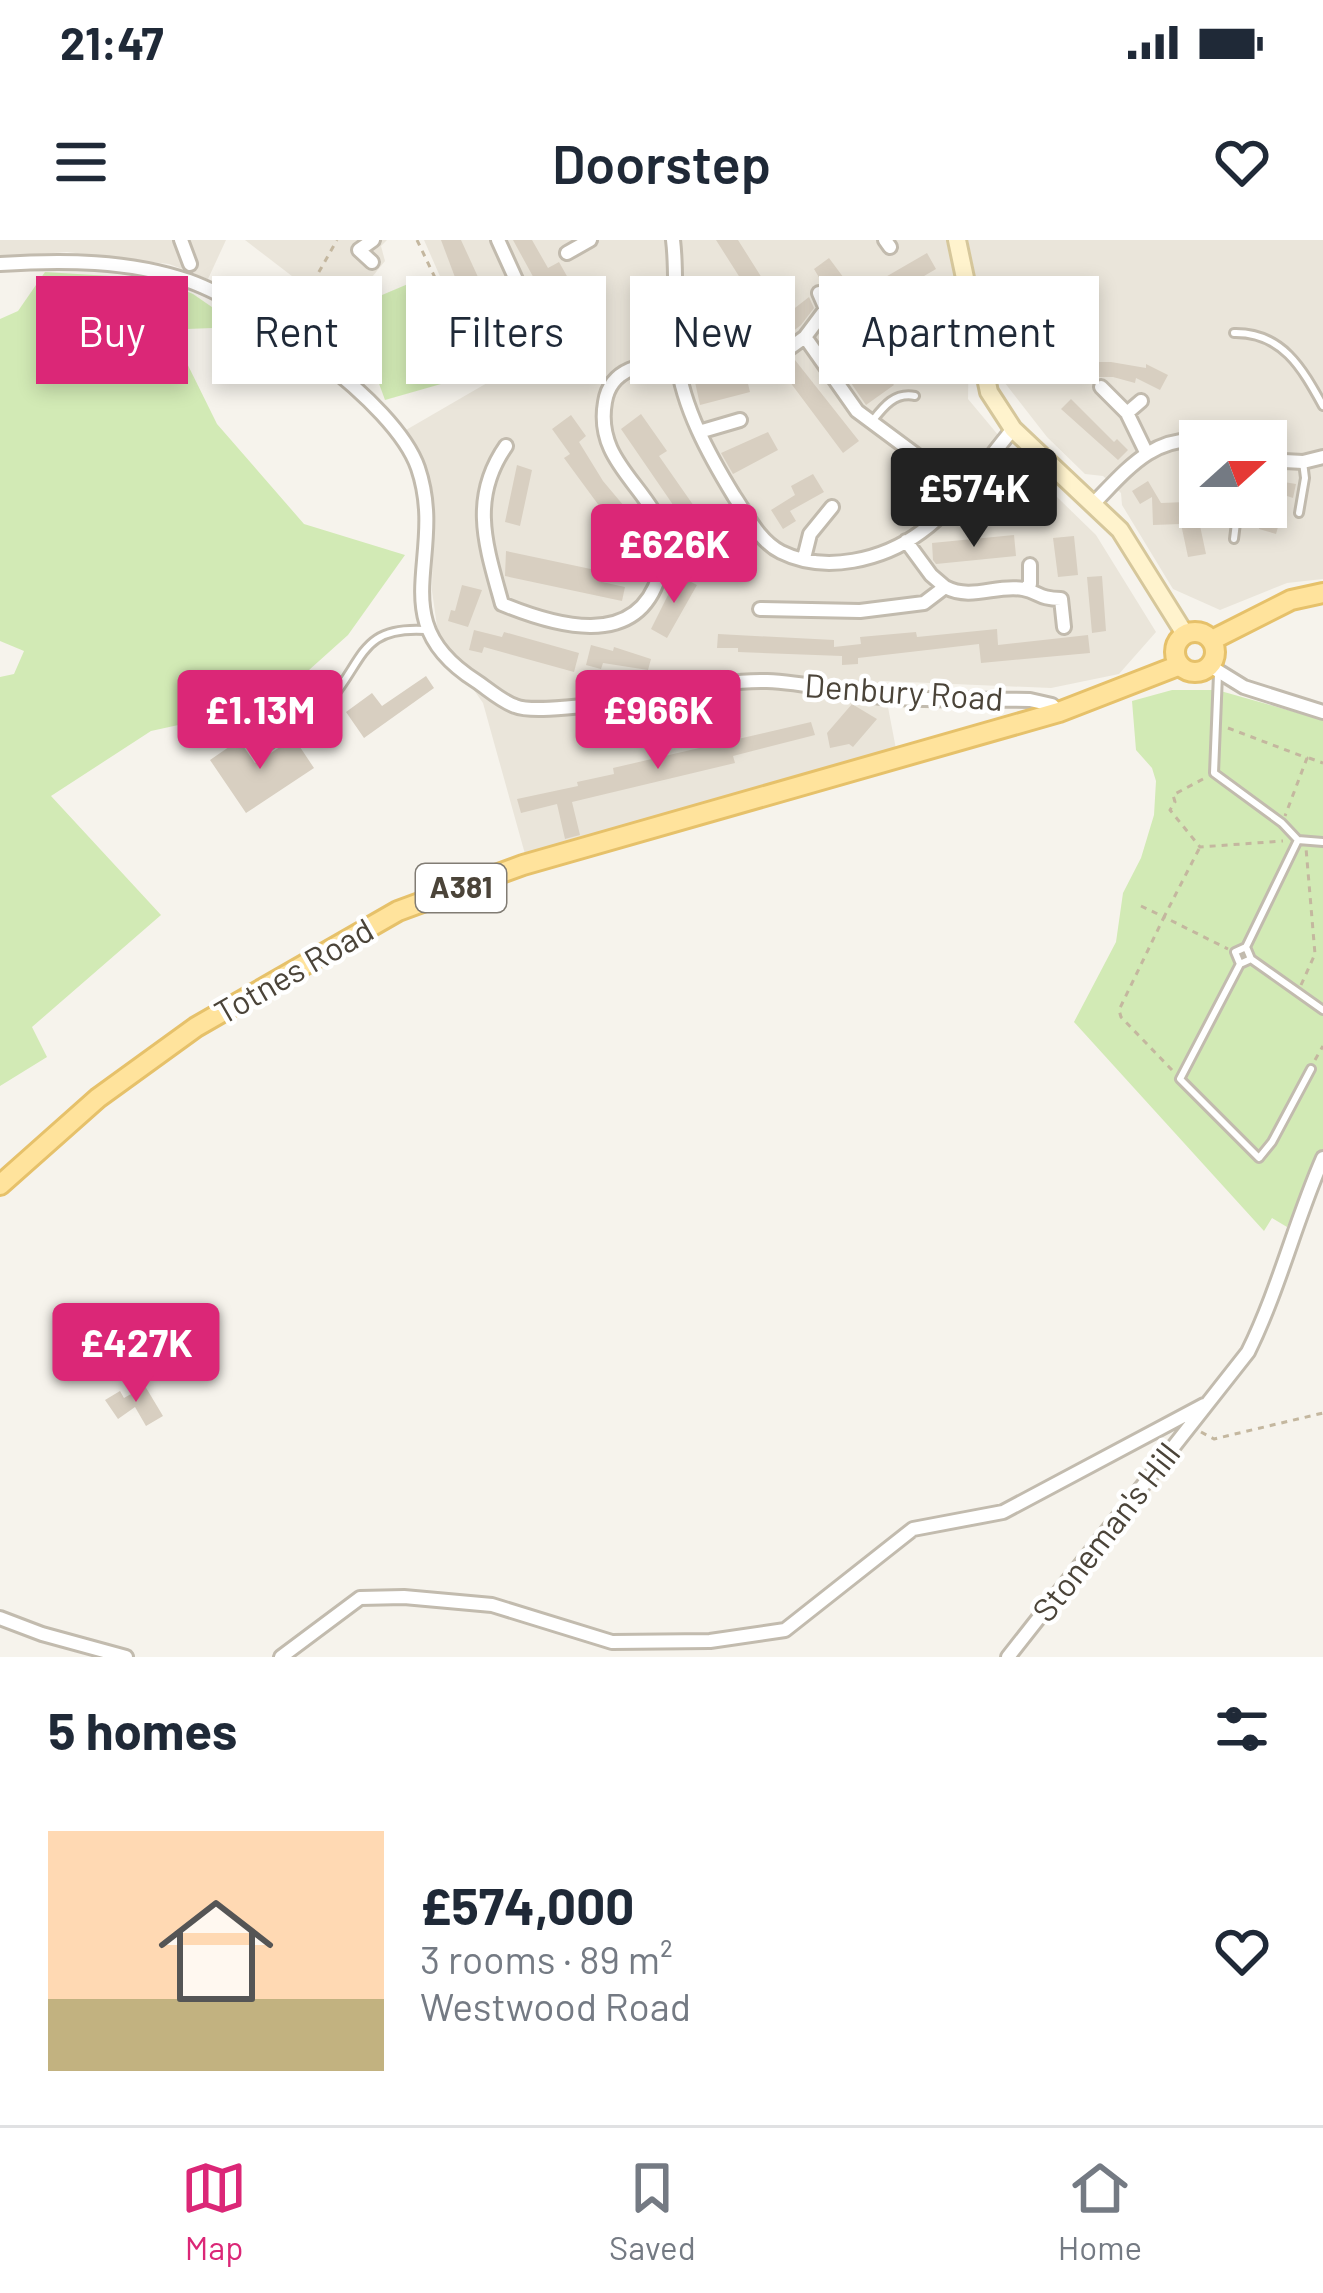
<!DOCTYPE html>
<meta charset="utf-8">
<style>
body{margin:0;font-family:Barlow,sans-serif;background:#f6f6f7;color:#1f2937;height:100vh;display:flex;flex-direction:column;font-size:45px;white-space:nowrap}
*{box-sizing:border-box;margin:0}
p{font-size:39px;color:#747a83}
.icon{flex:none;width:66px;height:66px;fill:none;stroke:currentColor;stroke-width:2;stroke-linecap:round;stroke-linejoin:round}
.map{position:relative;height:1417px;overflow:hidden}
.sheet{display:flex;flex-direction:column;background:#fff;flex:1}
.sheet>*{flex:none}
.hud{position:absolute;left:36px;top:36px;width:1251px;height:108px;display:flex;gap:24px}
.needle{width:78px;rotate:69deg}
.fabs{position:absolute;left:1179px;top:180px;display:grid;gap:24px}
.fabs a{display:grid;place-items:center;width:108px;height:108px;border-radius:0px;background:#fff;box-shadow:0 6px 18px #0003;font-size:60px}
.price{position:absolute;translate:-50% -102px;padding:0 27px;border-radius:12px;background:#db2777;color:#fff;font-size:39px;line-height:78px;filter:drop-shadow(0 3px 6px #0008)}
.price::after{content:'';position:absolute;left:50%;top:72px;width:36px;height:27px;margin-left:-18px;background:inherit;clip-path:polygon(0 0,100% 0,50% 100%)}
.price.active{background:#222;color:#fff}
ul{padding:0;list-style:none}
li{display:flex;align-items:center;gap:36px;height:300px;padding:0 48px}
li span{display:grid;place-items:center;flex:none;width:336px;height:240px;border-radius:0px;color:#555}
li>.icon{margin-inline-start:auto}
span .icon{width:144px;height:144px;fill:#fffc;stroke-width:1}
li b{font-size:51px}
h2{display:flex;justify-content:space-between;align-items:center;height:144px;padding:0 48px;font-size:51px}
.chip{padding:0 42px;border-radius:0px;background:#fff;box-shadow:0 6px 18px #0003;font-size:42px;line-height:108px}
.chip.active{background:#db2777;color:#fff}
.status{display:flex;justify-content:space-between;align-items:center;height:84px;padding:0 60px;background:#fff;direction:ltr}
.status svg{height:33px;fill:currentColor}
header{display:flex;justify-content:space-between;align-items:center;height:156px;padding:0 48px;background:#fff;font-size:54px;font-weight:600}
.tabs{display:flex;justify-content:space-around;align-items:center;height:168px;border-top:3px solid #e0e1e3;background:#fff;font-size:33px;color:#747a83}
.tabs a{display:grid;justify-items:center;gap:6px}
.tabs .active{color:#db2777}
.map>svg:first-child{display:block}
.residential{fill:#eae5da;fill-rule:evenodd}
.green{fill:#d2eab5}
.building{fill:#d8cfc1}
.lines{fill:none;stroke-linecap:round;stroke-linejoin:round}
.lane-casing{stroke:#c2bbae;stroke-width:12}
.street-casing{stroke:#c2bbae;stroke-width:18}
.secondary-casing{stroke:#d6c79b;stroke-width:22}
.primary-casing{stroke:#e6c16a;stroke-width:24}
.path{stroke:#c4b79f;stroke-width:3;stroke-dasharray:6 6;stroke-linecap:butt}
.lane{stroke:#fff;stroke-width:6}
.street{stroke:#fff;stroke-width:12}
.secondary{stroke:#fff3cd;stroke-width:16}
.primary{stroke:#ffe39c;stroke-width:18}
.labels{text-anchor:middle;stroke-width:9;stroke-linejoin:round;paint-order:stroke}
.shield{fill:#fff;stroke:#817c74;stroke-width:3}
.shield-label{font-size:30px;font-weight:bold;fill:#4b4439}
.street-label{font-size:33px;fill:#4b4439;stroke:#fff}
</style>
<div class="status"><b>21:47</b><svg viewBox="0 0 49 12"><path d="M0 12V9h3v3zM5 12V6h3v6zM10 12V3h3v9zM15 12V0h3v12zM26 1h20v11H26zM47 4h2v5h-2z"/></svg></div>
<header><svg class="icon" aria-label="menu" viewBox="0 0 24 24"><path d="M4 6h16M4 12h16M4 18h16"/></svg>Doorstep<svg class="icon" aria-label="heart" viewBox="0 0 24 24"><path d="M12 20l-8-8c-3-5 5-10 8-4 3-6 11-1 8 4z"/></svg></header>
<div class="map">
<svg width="1323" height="1417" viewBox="0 0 1323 1417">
<rect width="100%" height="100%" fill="#f6f3ec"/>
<path class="residential" d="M0 0H226L208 39 169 24 67 12 0 17Z
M245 0H387L381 6 385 21 335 83 301 43Z
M424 0H946L969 100 968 159 1019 220 1096 295 1156 392 1119 434 1051 448 883 441 896 509 525 614 483 463 439 400 432 351 433 276 416 206 406 190 487 143Z
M968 0H1323V339L1287 343 1220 370 1173 349 1122 265 1121 253 1103 236 1085 234 1047 197 994 129ZM1200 201H1266V267H1200Z"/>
<path class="green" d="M45 32 159 39 193 54 241 87 186 89 173 95 217 184 304 284 405 315 348 395 270 465 151 491 51 556 161 675 32 787 47 817 0 846V437L14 434 24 411 0 401V79L18 71Z
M408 44 441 144 385 160 354 75 356 66Z
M1172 450H1217L1323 480V913L1287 987 1272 978 1264 991 1074 782 1116 702 1123 653 1141 618 1154 575 1156 541 1152 528 1136 510 1132 461Z"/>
<path class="building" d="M441 0H461L478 37 475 38 500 83 482 93 462 56Z
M513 0H532L548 28 559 22 568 38 542 53Z
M716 0H738L772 54 756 63Z
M927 13 936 29 880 62 870 46Z
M829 18 855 53 836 66 814 29Z
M809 57 814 68 801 85 750 125 740 111Z
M930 71 938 88 889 112 881 95Z
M1011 71 1014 93 1011 94 1019 119 1001 125 990 75Z
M829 82 856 117 866 109 894 145 866 165 819 96Z
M795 120 859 201 843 213 781 130Z
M1085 122H1111L1146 128V124L1168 135 1160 150 1136 138 1135 143 1113 137H1085Z
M745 131 750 152 700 165 695 142Z
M1071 159 1114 202 1117 199 1128 210 1118 220 1061 169Z
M641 174 667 211 659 216 740 332 726 342 621 189Z
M571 175 586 196 579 202 603 241 655 303 636 316 564 218 570 214 552 189Z
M768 192 778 210 733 234 721 213Z
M517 225 532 230 520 286 505 282Z
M813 234 824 252 790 271 796 281 783 289 771 270 795 255 791 246Z
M1266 239 1296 244 1293 258 1287 256 1276 294 1259 289 1268 253Z
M1148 241 1161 263 1186 262 1200 252V267H1217L1199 281 1206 314 1188 317 1181 284 1153 285 1152 257 1140 264 1132 251Z
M1014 295 1016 316 936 324 933 320 932 303Z
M1074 296 1078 335 1058 337 1053 298Z
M506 311 605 332 602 342 625 347 622 361 505 336Z
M678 335 697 345 667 398 651 389Z
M1102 336 1106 391 1092 393 1087 337Z
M462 345 482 350 468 387 448 381 451 370 455 371Z
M997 389 998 405 1088 395 1090 413 981 423 979 404 858 418V424L842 425V416L738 412V408H717L718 394 834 400V407L861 404 860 397 916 392 917 397Z
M474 390 502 397 504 392 579 413 574 432 484 407 482 413 469 410Z
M591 405 613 411 614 407 651 419 648 430 603 423 601 429 586 425Z
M426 436 434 448 364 498 346 472 372 453 382 466Z
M852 464 877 479 853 507 849 504 830 508 827 493Z
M811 482 815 495 733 516 735 523 572 562 580 595 565 599 557 564 521 573 517 559 578 546 577 542 614 534 613 528Z
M294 498 314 528 246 573 210 520 239 500 255 523Z
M145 1146 163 1176 146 1186 135 1167 118 1179 105 1160 120 1151 124 1158Z"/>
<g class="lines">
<g class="lane-casing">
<path id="lane" d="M1234 93C1282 92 1302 128 1323 166
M493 106 515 92 513 70 523 55
M873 180C884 166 895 152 915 156
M1299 273 1305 238 1303 222
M1234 299 1238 267
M1218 434 1214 533 1282 583 1298 600
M262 510C284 494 315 478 332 458 365 417 362 386 426 390
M1246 707 1251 719 1240 724 1235 712 1246 707 1298 600 1323 602
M1251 719 1323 770
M1240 724 1180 839 1259 918 1272 902 1311 829"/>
</g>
<g class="street-casing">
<path id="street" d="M181 0 190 24
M498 0 523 55
M673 0C678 40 672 80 677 120 683 168 709 215 734 256 747 275 759 301 781 312 825 334 883 320 921 292 957 266 985 222 1013 189
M885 0 890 7
M567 13 590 0
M372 22 359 10 373 0
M0 24C62 20 129 20 189 41 255 65 395 161 418 228 448 316 380 380 476 441 488 449 501 461 515 466 532 473 576 466 596 465 654 464 709 439 767 441 806 442 845 454 884 457 932 461 982 459 1030 460L1052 465 1059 472
M805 97 826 69 819 53
M776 118 805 97 857 171 962 249
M1101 147 1127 173 1146 212
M1127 173 1141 161
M699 192 740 180
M506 206C469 259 486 306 502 364 553 385 636 411 659 336 662 324 668 312 666 301 653 247 594 224 605 162 611 125 648 124 677 121
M1266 220 1303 222 1323 217
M1093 264C1124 233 1153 194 1202 201
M804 318 810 294 832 267
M945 347C972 361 996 344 1023 349 1039 352 1039 359 1061 359L1064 387
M1025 349 1030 344V325
M760 369 860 371 924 363 945 347 931 335 906 301
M1210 426 1244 447 1323 472
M0 1378 42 1394 126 1417
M281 1417 360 1358 404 1357 492 1365 612 1402 710 1401 785 1390 913 1289 1003 1272 1204 1165
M1008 1417 1248 1112C1279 1049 1295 982 1323 918"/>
</g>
<g class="secondary-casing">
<path id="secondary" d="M957 0 989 152 1013 189 1120 290 1185 394"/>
</g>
<g class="primary-casing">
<path id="primary" d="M1175 412a20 20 0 1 1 40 0a20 20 0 1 1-40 0Z
M1212 400 1291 360 1323 353
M0 945 98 858 196 787 398 671 523 625 1059 472 1180 425"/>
</g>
<path class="path" d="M417 0 471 113 483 107
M307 53 337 0
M1228 488 1307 518 1285 576
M1309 518 1323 523
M1203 539 1173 555 1175 562 1170 570 1200 607 1283 601
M1141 666 1164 677 1200 607
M1301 745 1315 714 1306 608
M1315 820 1323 806
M1172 830 1121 777 1119 770 1164 677 1228 709
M1201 1192 1214 1199 1323 1173"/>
<use href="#lane" class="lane"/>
<use href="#street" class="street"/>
<use href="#secondary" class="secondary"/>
<use href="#primary" class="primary"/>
</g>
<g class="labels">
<rect class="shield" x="416" y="624" width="90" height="48" rx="9"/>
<g class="shield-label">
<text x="461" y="658">A381</text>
</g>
<g class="street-label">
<text transform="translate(904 452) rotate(4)" y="12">Denbury Road</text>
<text transform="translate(294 731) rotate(-30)" y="12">Totnes Road</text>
<text transform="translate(1106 1292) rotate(-52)" y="12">Stoneman's Hill</text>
</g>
</g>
</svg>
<div class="fabs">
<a><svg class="needle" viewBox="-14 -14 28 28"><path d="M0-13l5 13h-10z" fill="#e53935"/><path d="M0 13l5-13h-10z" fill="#747a83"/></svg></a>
</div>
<b class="price active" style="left:974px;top:310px">£574K</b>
<b class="price" style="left:674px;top:366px">£626K</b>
<b class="price" style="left:260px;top:532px">£1.13M</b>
<b class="price" style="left:658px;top:532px">£966K</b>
<b class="price" style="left:136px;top:1165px">£427K</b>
<div class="hud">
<a class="chip active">Buy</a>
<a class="chip">Rent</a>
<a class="chip">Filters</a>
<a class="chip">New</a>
<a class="chip">Apartment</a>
</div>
</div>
<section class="sheet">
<h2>5 homes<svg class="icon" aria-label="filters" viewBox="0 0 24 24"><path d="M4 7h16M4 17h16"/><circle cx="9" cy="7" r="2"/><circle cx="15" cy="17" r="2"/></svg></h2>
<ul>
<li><span style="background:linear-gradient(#ffd9b3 70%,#c2b280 0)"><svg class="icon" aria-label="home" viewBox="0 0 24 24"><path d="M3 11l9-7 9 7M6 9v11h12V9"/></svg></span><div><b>£574,000</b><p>3 rooms · 89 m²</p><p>Westwood Road</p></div><svg class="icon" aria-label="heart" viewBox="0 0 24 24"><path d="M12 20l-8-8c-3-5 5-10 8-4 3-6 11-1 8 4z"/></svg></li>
</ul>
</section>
<nav class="tabs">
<a class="active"><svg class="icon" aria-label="map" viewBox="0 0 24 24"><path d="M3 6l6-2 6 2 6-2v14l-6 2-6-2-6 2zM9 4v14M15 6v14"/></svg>Map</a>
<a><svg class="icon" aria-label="saved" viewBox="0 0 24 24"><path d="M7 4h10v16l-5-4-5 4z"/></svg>Saved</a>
<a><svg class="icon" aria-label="home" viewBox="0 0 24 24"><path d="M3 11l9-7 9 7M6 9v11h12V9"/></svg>Home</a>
</nav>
